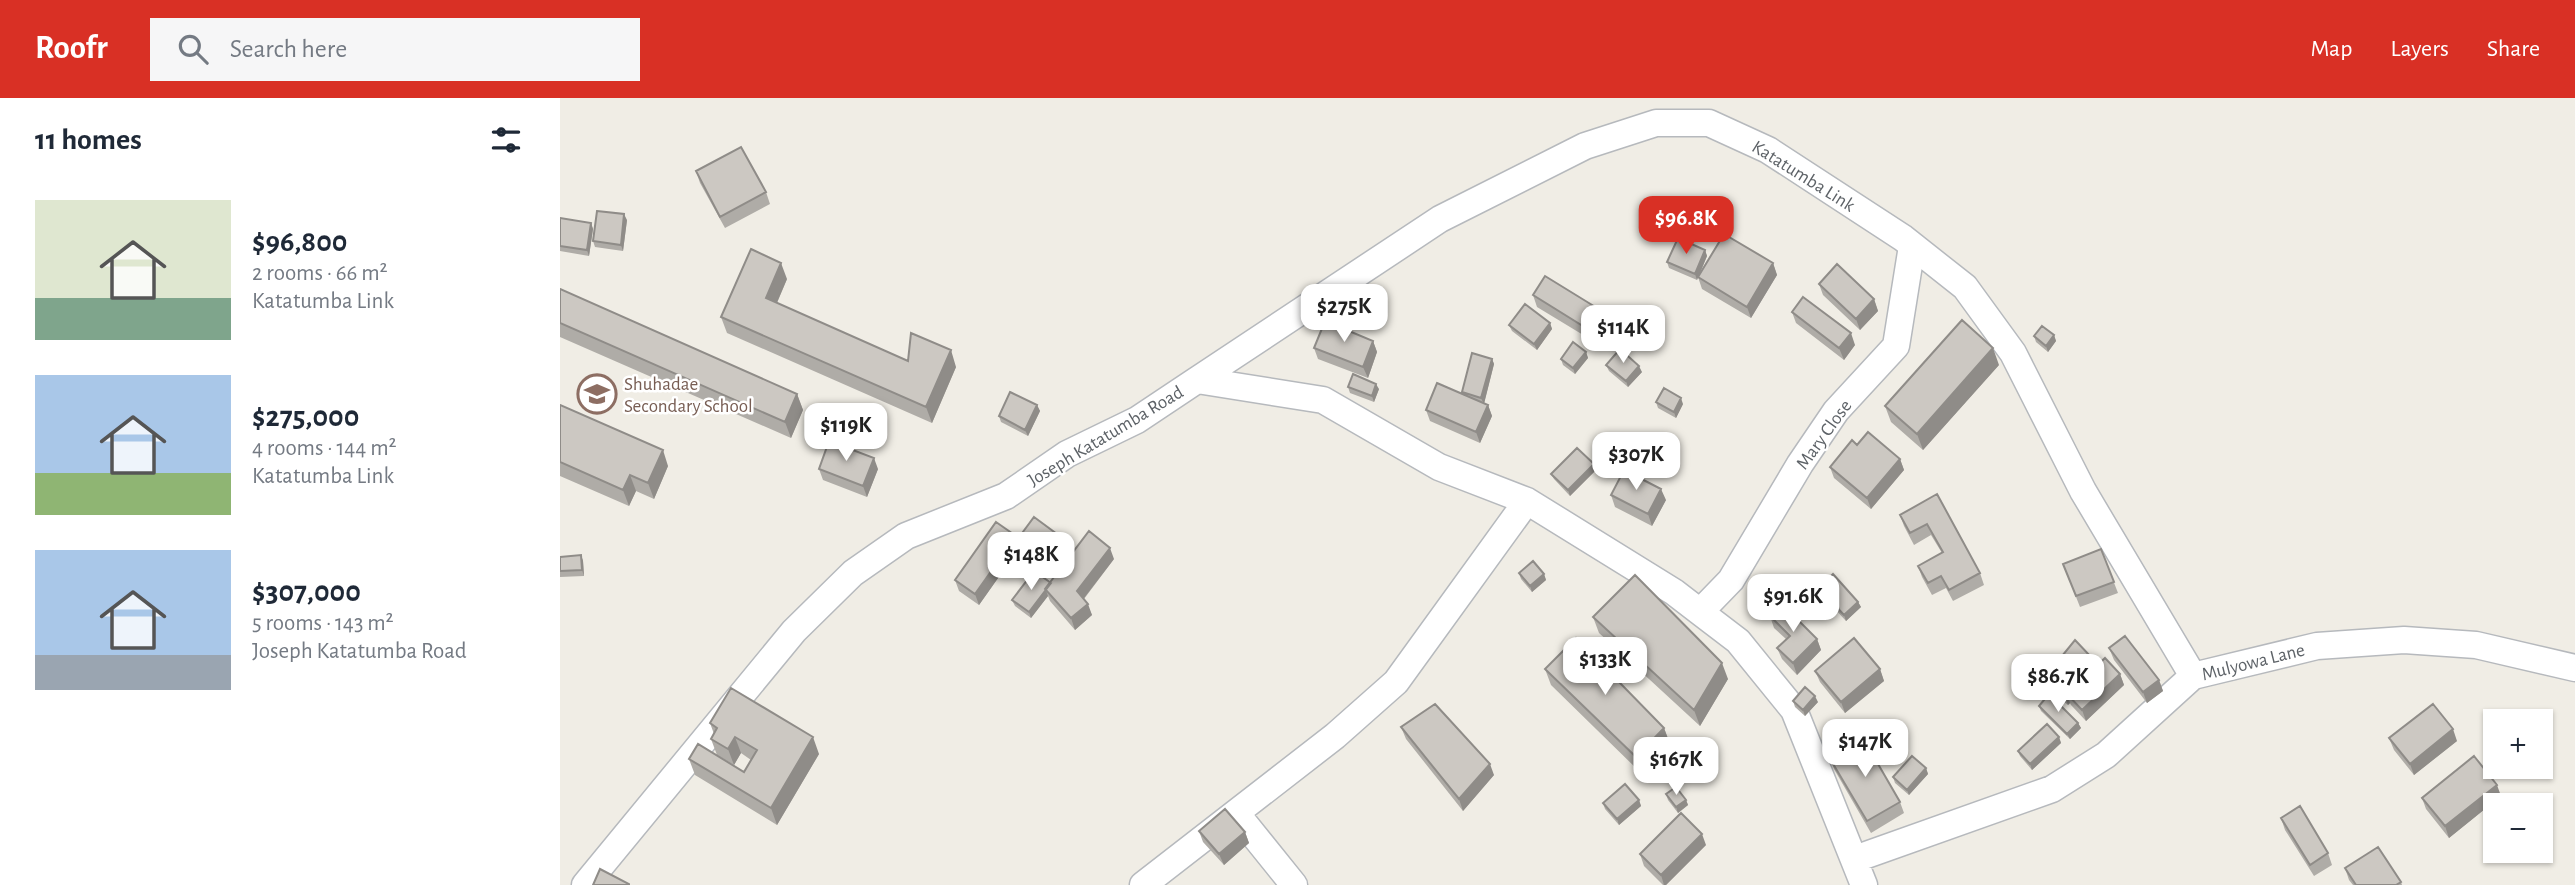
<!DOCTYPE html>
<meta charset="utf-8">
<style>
body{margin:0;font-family:"Alegreya Sans",sans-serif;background:#f6f6f7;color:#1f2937;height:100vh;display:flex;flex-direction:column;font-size:26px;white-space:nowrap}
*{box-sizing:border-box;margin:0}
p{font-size:23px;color:#747a83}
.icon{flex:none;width:38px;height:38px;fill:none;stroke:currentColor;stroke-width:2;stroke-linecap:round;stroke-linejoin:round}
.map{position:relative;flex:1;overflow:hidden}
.details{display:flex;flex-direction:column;background:#fff;width:560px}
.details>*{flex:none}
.tools{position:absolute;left:1923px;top:611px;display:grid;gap:14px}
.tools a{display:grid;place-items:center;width:70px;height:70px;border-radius:0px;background:#fff;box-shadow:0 2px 5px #0004;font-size:35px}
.price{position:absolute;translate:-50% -60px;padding:0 16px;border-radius:14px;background:#fff;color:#222;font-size:23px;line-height:46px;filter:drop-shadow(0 2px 4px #0008)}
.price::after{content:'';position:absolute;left:50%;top:42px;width:21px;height:16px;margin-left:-10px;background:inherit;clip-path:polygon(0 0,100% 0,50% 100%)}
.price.selected{background:#d93025;color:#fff}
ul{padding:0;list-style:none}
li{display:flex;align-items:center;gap:21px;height:175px;padding:0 35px}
li span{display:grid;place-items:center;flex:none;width:196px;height:140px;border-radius:0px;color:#555}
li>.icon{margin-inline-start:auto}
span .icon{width:84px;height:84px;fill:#fffc;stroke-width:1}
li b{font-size:30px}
h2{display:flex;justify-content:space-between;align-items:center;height:84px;padding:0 35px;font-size:30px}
header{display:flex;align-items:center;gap:42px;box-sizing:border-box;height:98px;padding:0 35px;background:#d93025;color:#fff}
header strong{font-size:33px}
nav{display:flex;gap:38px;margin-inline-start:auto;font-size:24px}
.search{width:490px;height:63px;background:#f6f6f7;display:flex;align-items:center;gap:18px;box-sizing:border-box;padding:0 24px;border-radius:0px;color:#747a83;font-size:26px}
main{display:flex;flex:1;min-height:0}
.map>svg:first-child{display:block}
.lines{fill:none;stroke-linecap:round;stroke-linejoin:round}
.minor-casing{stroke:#b6b9bd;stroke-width:29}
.minor{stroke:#fff;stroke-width:26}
.wall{fill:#afaca7}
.shaded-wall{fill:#8f8c88}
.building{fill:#ccc8c2;stroke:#8f8c88;stroke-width:2}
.labels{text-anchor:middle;stroke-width:5;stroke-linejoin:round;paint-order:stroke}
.street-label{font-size:19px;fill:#5d6267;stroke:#fff}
.education-label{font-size:19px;fill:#785e54;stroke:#fff;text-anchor:start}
</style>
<header>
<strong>Roofr</strong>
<div class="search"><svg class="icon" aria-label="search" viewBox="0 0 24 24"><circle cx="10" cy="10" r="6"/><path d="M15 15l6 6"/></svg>Search here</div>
<nav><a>Map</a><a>Layers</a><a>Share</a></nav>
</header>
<main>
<section class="details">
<h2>11 homes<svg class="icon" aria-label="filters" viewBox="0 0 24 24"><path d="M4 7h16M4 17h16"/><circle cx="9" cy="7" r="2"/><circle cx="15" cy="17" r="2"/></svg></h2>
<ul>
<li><span style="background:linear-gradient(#dfe7d0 70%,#7fa58c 0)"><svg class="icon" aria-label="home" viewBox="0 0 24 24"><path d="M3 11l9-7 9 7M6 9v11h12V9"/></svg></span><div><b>$96,800</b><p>2 rooms · 66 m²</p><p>Katatumba Link</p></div></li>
<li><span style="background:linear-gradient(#a9c7e8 70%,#8fb573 0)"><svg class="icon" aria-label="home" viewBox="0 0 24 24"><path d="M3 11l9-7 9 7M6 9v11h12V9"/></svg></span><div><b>$275,000</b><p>4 rooms · 144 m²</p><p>Katatumba Link</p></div></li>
<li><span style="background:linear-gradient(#a9c7e8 75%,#9aa5b1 0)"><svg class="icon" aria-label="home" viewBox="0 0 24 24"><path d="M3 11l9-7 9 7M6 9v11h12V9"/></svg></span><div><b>$307,000</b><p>5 rooms · 143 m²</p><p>Joseph Katatumba Road</p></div></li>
</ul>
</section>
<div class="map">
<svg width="2015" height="787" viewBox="0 0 2015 787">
<rect width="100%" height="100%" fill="#f0ede5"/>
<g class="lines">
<g class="minor-casing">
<path id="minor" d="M637 282 880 121 1025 48 1096 25H1149L1208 52 1343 140 1405 189 1453 255 1523 393 1633 578
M1140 514 1171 482 1240 366 1276 313 1336 248 1352 148
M676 715 734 787
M1295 761 1492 691 1546 657 1633 578 1757 548 1844 542 1916 547 2015 570
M25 787 234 533 293 475 346 438 446 398 507 356 577 322 637 282 763 302 879 369 967 403 1114 494 1140 514 1178 543 1234 612 1304 787
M583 787 775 638 836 584 967 403"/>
</g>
<use href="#minor" class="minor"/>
</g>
<path class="wall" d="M136 73 206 94 210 106 165 130 140 85Z
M0 120 31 125 33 131 29 158 0 153Z
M67 122 63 153 35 149 33 143Z
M1145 152 1147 158 1139 178 1213 165 1217 177 1191 220 1142 191 1138 179 1137 182 1109 170 1107 164Z
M227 181 217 205 348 263 396 269 372 325 167 235 161 219Z
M1259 186 1314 201 1318 213 1300 232 1263 197Z
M0 191 237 296 243 312 231 340 0 239Z
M973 197 1050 218 1055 229 1043 249 977 209Z
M1232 214 1295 247 1284 262 1236 225Z
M990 225 992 231 977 252 952 233 949 227Z
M1494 237 1496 243 1488 254 1476 244 1474 238Z
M813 243 817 254 808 280 758 261 754 250Z
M1026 254 1028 260 1015 276 1003 267 1001 261Z
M932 261 934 266 924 305 928 307 932 318 920 345 870 323 866 312 902 295Z
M1046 267 1082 274 1068 289 1049 273Z
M1439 267 1363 352 1331 324 1325 308Z
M788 289 819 291 814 304 790 295Z
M1096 304 1123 306 1116 320 1098 310Z
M0 307 108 368 94 401 76 393 69 408 0 378Z
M477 307 480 313 468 338 441 324 439 318Z
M1297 347 1340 361 1344 372 1311 411 1274 380 1270 369Z
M1034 366 1036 372 1010 398 994 381 991 376Z
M259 371H318L307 399 263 382Z
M1377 396 1420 475 1424 487 1393 503 1386 490 1372 497 1362 479 1358 468 1382 455 1371 437 1354 447 1344 428 1340 417Z
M1051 397 1106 402 1092 428 1055 409Z
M456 438 457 441 503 445 486 468 460 449 419 507 399 493 395 482Z
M1541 451 1558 495 1520 509 1503 466Z
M21 457 23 463 24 478 0 479V459Z
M554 461 524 501 532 517 515 532 490 503 488 498 471 520 455 508 452 502 491 485Z
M959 475 984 476 986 482 972 494 961 481Z
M1259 490 1298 504 1301 509 1286 523 1261 496Z
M1210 518 1257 541 1261 552 1237 577 1222 561 1217 550 1226 541 1214 530Z
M1033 519 1168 581 1140 628 1039 535Z
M1549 550 1599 582 1603 593 1587 605 1554 562Z
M1536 569 1560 576 1564 587 1526 623 1511 607 1510 605 1508 607 1489 591 1485 579Z
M985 571 1104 630 1110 646 1081 675 991 587Z
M1320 571 1324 583 1285 615 1260 584 1255 573Z
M1233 603 1258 604 1245 618 1235 609Z
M1479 608 1518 625 1521 630 1510 641 1481 613Z
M150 625 259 656 217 727 135 677 129 661 184 674 191 662 181 655 174 667 157 657 151 641 154 636Z
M841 629 934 677 903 713 846 641Z
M1499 639 1501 645 1472 672 1460 658 1458 653Z
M1829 640 1897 643 1854 677 1834 652Z
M1269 659 1340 704 1344 715 1311 735 1274 671Z
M1366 670 1368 676 1349 697 1335 685 1333 679Z
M1106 696 1126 702 1128 707 1118 715 1108 702Z
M1941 698 1889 740 1866 711 1862 700Z
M1079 702 1081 708 1059 727 1045 711 1043 705Z
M1721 720 1768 755 1772 767 1754 778 1725 732Z
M639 733 685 734 689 745 664 767 643 744Z
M1146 747 1106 787H1103L1084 768 1080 756Z
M1785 770 1841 784 1842 787H1793L1789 782Z"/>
<path class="shaded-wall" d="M64 116 67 122 63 153 61 147Z
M31 125 33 131 29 158 27 152Z
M1145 152 1147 158 1137 182 1135 176Z
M221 165 227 181 212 216 206 200Z
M1213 165 1217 177 1191 220 1187 209Z
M1314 201 1318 213 1300 232 1296 221Z
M1050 218 1055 229 1043 249 1039 238Z
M990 225 992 231 977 252 974 246Z
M1291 235 1295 247 1284 262 1279 250Z
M1494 237 1496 243 1488 254 1486 248Z
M813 243 817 254 808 280 803 269Z
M1433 250 1439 267 1363 352 1357 336Z
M391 252 396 269 372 325 366 309Z
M1026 254 1028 260 1015 276 1013 270Z
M932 261 934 266 924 306 921 300Z
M1079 268 1082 274 1068 289 1066 283Z
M816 286 819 291 814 304 812 298Z
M237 296 243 312 231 340 225 324Z
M1121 300 1123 306 1116 320 1114 314Z
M477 307 480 313 468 338 465 332Z
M928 307 932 318 920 345 916 334Z
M103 352 108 368 94 401 88 385Z
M314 360 318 371 307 399 303 388Z
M1340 361 1344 372 1311 411 1307 400Z
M1034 366 1036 372 1010 398 1008 392Z
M70 377 76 393 69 408 63 392Z
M1101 391 1106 402 1092 428 1088 416Z
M456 438 460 449 419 507 415 496Z
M501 439 503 445 486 468 484 462Z
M550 450 554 461 521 504 517 493Z
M21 457 23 463 24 478 22 472Z
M984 476 986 482 972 494 970 488Z
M486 492 488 498 471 520 469 514Z
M1298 504 1301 509 1286 523 1284 517Z
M528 506 532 517 515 532 511 520Z
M1257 541 1261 552 1237 577 1233 565Z
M1533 561 1538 573 1507 596 1510 605 1508 607 1504 596Z
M1162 565 1168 581 1140 628 1134 612Z
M1320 571 1324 583 1285 615 1281 604Z
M1560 576 1564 587 1526 623 1522 612Z
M1599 582 1603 593 1587 605 1583 594Z
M1255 598 1258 604 1245 618 1243 612Z
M1518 625 1521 630 1510 641 1507 636Z
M1104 630 1110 646 1081 675 1076 659Z
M1893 631 1897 643 1854 677 1850 666Z
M175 639 181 655 174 667 168 651Z
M253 639 259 656 217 727 211 710Z
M1499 639 1501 645 1472 672 1470 666Z
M930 666 934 677 903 713 899 701Z
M1366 670 1368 676 1349 697 1347 692Z
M1937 687 1941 698 1889 740 1885 728Z
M1079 702 1081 708 1059 727 1057 721Z
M1126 702 1128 707 1118 715 1116 709Z
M685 734 689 745 664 767 659 756Z
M1142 736 1146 747 1106 787H1104L1101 777Z"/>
<path class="building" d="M181 49 206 94 160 119 136 73Z
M37 113 64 116 61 147 33 143Z
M0 120 31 125 27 152 0 148Z
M1164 136 1213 165 1187 209 1138 179Z
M1118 140 1145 152 1135 176 1107 164Z
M191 151 221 165 206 200 348 263 351 235 391 252 366 309 161 219Z
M1277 166 1314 201 1296 221 1259 186Z
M985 178 1050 218 1039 238 973 197Z
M0 191 237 296 225 324 0 225Z
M1243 199 1291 235 1279 250 1232 214Z
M965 206 990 225 974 246 949 227Z
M1402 222 1433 250 1357 336 1325 308Z
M765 223 813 243 803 269 754 250Z
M1482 228 1494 237 1486 248 1474 238Z
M1013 244 1026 254 1013 270 1001 261Z
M1060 251 1079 268 1066 283 1046 267Z
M912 255 932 261 921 300 902 294Z
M793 276 816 286 812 298 788 289Z
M877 285 928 307 916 334 866 312Z
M1104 290 1121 300 1114 314 1096 304Z
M450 294 477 307 465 332 439 318Z
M0 307 103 352 88 385 70 377 63 392 0 364Z
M1308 334 1340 361 1307 400 1270 369 1292 342 1297 347Z
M269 343 314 360 303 388 259 371Z
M1017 350 1034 366 1008 392 991 376Z
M1064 372 1101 391 1088 416 1051 397Z
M1377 396 1420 475 1389 492 1381 478 1368 485 1358 468 1383 454 1367 426 1350 435 1340 417Z
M474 419 501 439 484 462 457 442Z
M436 424 456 438 415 496 395 482Z
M529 433 550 450 517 493 528 506 511 520 485 491Z
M1541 451 1554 484 1516 498 1503 466Z
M21 457 22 472 0 473V459Z
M973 463 984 476 970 488 959 475Z
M474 473 491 485 469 514 452 502Z
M1273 476 1298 504 1284 517 1259 490Z
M1075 477 1162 565 1134 612 1033 519Z
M1222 506 1257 541 1233 565 1217 550 1230 538 1210 518Z
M1565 538 1599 582 1583 594 1549 550Z
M1016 540 1104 630 1076 659 985 571Z
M1294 540 1320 571 1281 604 1255 573Z
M1515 542 1533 561 1504 596 1485 579Z
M1545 560 1560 576 1522 612 1507 596Z
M1245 589 1255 598 1243 612 1233 603Z
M171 590 253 639 211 710 129 661 138 646 184 674 197 652 175 639 168 651 151 641 157 630 150 625Z
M1489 596 1518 625 1507 636 1479 608Z
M875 606 930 666 899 701 841 629Z
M1873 606 1893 631 1850 666 1829 640Z
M1487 626 1499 639 1470 666 1458 653Z
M1303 640 1340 704 1307 723 1269 659Z
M1352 658 1366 670 1347 692 1333 679Z
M1914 658 1937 687 1885 728 1862 700Z
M1065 686 1079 702 1057 721 1043 705Z
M1116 689 1126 702 1116 709 1106 696Z
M1740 708 1768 755 1750 767 1721 720Z
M665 711 685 734 659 756 639 733Z
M1121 715 1142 736 1101 777 1080 756Z
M1818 749 1841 784 1836 787H1796L1785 770Z
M40 771 69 786V787H33Z"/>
<defs>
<g id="school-ring" transform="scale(2.0125)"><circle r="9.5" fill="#fff" stroke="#8d6e63" stroke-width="1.5"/><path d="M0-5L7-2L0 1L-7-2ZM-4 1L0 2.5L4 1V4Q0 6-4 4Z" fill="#8d6e63"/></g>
</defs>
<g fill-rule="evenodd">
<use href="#school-ring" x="37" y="296"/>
</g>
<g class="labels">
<g class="street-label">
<text transform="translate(1244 77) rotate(32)" y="7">Katatumba Link</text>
<text transform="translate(1263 336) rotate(-54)" y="7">Mary Close</text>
<text transform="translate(545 337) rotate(-31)" y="7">Joseph Katatumba Road</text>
<text transform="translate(1693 563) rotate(-14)" y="7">Mulyowa Lane</text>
</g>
<g class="education-label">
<text x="64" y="292">Shuhadae<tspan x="64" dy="22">Secondary School</tspan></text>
</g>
</g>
</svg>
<div class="tools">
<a>+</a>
<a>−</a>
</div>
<b class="price selected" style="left:1126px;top:158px">$96.8K</b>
<b class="price" style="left:784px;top:246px">$275K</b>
<b class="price" style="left:1063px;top:267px">$114K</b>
<b class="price" style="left:286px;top:365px">$119K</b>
<b class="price" style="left:1076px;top:394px">$307K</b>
<b class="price" style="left:471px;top:494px">$148K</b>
<b class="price" style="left:1233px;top:536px">$91.6K</b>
<b class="price" style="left:1045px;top:599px">$133K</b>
<b class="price" style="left:1498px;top:616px">$86.7K</b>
<b class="price" style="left:1305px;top:681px">$147K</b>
<b class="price" style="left:1116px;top:699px">$167K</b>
</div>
</main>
